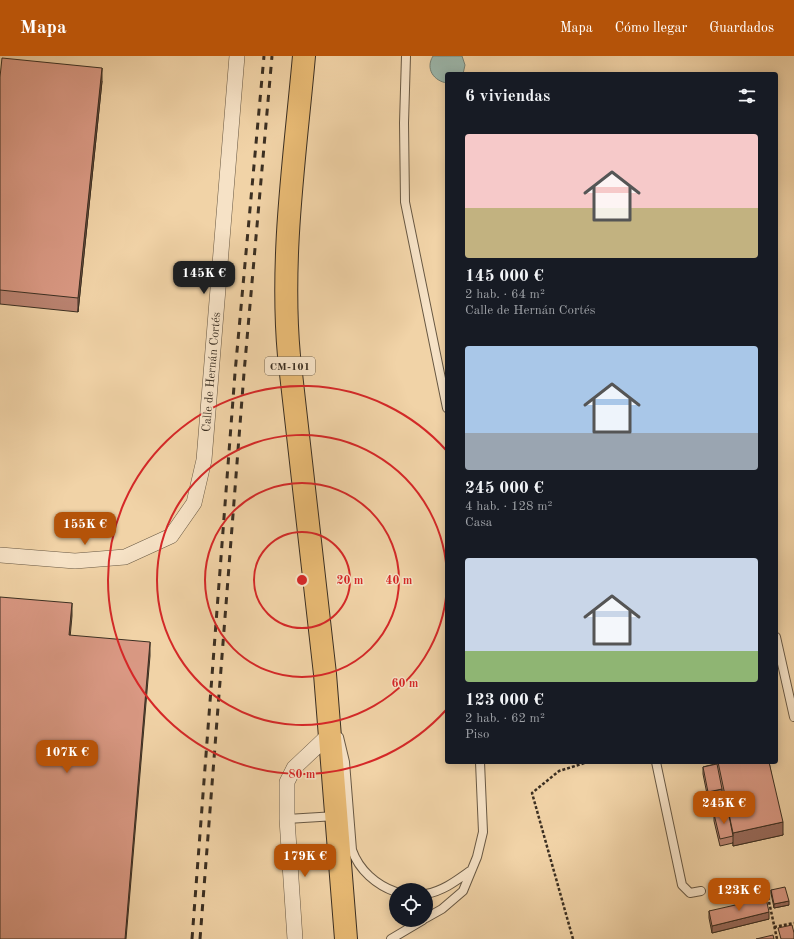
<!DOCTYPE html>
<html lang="es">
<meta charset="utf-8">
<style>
body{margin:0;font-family:"Old Standard TT",serif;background:#20242c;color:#f1f3f6;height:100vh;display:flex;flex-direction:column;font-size:15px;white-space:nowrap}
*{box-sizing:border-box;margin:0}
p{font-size:13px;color:#9ea1a6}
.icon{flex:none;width:22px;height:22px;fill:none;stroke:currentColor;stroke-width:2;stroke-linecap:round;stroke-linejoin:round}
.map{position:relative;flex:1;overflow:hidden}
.details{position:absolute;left:445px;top:16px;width:333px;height:692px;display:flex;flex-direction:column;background:#171b24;border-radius:4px;box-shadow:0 2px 10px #0003}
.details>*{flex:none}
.fabs{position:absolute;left:389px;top:827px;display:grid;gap:8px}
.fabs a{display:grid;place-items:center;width:44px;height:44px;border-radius:50%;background:#171b24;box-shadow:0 2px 10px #0003;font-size:20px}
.price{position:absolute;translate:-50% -34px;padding:0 9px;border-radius:8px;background:#b45309;color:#fff;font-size:13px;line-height:26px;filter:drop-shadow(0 1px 2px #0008)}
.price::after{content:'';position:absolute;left:50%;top:24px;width:12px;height:9px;margin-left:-6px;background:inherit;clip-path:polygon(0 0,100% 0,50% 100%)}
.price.on{background:#222;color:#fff}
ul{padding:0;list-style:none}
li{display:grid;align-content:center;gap:8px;height:212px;padding:0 20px}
li span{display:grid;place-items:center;height:124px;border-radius:4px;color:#555}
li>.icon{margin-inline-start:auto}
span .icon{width:72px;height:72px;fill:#fffc;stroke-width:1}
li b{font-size:17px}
h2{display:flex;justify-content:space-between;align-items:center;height:48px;padding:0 20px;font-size:17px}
header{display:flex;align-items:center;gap:24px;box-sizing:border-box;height:56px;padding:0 20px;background:#b45309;color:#fff}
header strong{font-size:19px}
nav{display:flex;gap:22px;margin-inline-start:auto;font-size:14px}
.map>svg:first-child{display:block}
.water{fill:#9bb7ac;stroke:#758175}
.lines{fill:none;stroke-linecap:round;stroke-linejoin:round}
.service-casing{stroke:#685843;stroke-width:10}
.minor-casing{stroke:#685843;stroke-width:16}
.primary-casing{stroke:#3b2f22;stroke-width:24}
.path{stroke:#3b2f22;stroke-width:2.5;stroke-dasharray:3 2;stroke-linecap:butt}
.service{stroke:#f6e2c6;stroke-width:8}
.minor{stroke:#f6e2c6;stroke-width:15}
.primary{stroke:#e8ba74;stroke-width:22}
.rail{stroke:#3b2f22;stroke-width:3;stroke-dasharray:7 7;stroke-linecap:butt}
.wall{fill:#bb8472;stroke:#3b2f22}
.shaded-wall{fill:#996b5c;stroke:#3b2f22}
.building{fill:#da9984;stroke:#3b2f22}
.ring{fill:none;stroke:#d62828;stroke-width:2}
.labels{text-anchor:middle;stroke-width:3;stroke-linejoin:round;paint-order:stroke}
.shield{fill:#f6e2c6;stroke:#736553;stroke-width:1}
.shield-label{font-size:11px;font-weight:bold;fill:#3b2f22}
.street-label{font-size:12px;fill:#3b2f22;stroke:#f6e2c6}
.centre{fill:#d62828;stroke:#f6e2c6;stroke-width:2}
.ring-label{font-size:12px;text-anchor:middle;font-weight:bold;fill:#d62828;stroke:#f6e2c6;stroke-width:3;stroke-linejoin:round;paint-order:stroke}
</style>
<header>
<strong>Mapa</strong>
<nav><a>Mapa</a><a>Cómo llegar</a><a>Guardados</a></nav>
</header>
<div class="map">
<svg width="794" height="883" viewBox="0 0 794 883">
<rect width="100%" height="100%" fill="#f1d3a7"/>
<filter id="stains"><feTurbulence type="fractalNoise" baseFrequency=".005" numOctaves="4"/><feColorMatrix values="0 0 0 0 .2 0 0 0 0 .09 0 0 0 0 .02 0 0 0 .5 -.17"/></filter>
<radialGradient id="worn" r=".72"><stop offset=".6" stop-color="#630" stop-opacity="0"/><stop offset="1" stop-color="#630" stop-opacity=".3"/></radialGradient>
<path class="water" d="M433 0H462L465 9 463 18H447V27C434 25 425 13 433 0Z"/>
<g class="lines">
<g class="service-casing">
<path id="service" d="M406 0 404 67 405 146 447 352
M776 581 794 661
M339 681 345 706 352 794C359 814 376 829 396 836
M656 706 682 829 690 837 701 835
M287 763 336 760
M426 838C443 835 456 825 470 815
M426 862 442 853 463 835 477 801 483 776 480 706
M391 883 423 864"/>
</g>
<g class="minor-casing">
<path id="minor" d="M0 499 75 505 125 501 171 480 194 447 204 404 237 0
M295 883 287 763V726L294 712 330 678"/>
</g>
<g class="primary-casing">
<path id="primary" d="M304 0C295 100 280 200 289 300L325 618 346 883"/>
</g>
<path class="path" d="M768 841 777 883
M774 871 794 867
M573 883 532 737 559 715 588 706"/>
<use href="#service" class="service"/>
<use href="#minor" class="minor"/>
<use href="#primary" class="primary"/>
<path class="rail" d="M192 883 235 317 264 0
M200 883 244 317 272 0"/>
</g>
<path class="wall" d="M0 21 102 25 78 256 0 248Z
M715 706H769L783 779 733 790V786V787L720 790 714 765V758L726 756 722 740 708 743 703 718V711L715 708Z
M771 834 789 849 774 852 771 837Z
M709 855 769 863 712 877 709 862Z"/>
<path class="shaded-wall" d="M102 12V25L78 256V242Z
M72 547V560L69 593V579Z
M150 586V600L126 883H125Z
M722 733V740L708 743V736Z
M783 766V779L733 790V777Z
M789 845V849L774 852V848Z
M769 856V863L712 877V870Z"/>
<path class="building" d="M2 2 102 12 78 242 0 234V21Z
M0 541 72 547 69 579 150 586 125 883H0Z
M718 706H769L783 766 733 777Z
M717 708 722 733 708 736 703 711Z
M728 755 733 780 720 783 714 758Z
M785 831 789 845 774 848 771 834Z
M766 842 769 856 712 870 709 855Z
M792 869 794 877V883H781L778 872Z
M773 879 774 883H756Z"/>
<g class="ring">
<circle cx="302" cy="524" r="48"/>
<circle cx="302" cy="524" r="97"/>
<path d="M447 525A145 145 0 1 1 447 523"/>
<path d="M446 654A194 194 0 1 1 446 394"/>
</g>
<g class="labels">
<rect class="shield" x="265" y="301" width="50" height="18" rx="3"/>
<g class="shield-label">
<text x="290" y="314">CM-101</text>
</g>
<g class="street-label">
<text transform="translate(211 316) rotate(-85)" y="4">Calle de Hernán Cortés</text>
</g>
</g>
<circle cx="302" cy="524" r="6" class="centre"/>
<g class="ring-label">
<text x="350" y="528">20 m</text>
<text x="399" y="528">40 m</text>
<text x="405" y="631">60 m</text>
<text x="302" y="722">80 m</text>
</g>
<rect width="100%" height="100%" filter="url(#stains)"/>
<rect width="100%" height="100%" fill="url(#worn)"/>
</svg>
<div class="fabs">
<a><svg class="icon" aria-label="locate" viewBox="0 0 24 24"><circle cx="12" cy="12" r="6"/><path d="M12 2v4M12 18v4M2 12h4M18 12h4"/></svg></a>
</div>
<b class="price on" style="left:204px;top:239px">145K €</b>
<b class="price" style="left:85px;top:490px">155K €</b>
<b class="price" style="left:67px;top:718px">107K €</b>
<b class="price" style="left:724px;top:769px">245K €</b>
<b class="price" style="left:305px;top:822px">179K €</b>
<b class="price" style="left:739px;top:856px">123K €</b>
<section class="details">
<h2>6 viviendas<svg class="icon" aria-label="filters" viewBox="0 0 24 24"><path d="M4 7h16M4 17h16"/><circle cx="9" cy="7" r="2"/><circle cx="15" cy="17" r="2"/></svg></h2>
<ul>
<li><span style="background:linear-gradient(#f6c9c9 60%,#c2b280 0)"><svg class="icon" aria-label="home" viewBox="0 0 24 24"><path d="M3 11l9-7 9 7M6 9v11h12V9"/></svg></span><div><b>145 000 €</b><p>2 hab. · 64 m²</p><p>Calle de Hernán Cortés</p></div></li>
<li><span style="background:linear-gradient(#a9c7e8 70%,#9aa5b1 0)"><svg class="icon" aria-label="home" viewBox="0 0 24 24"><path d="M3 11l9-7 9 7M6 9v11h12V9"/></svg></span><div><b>245 000 €</b><p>4 hab. · 128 m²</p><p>Casa</p></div></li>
<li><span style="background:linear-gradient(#c9d6e8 75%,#8fb573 0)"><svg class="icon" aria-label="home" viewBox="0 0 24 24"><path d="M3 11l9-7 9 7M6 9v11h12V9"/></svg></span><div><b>123 000 €</b><p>2 hab. · 62 m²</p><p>Piso</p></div></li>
</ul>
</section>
</div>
